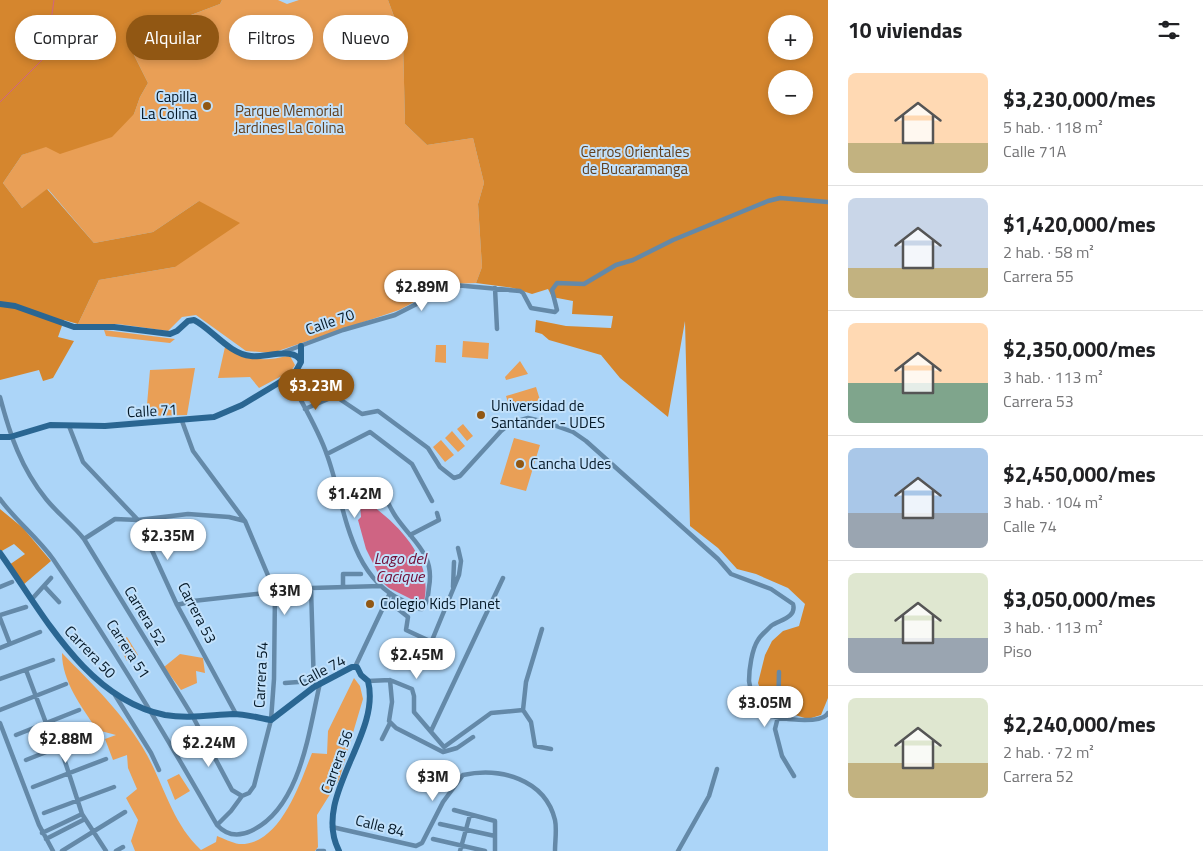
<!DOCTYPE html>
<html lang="es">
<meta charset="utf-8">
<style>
body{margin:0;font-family:"Titillium Web",sans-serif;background:#f6f6f6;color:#202124;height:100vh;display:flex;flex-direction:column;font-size:19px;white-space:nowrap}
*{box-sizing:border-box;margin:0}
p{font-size:16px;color:#757577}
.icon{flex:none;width:28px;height:28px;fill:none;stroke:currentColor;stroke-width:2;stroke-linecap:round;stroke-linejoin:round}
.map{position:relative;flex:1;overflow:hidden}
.side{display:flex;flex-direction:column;background:#fff;width:375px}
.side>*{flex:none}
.hud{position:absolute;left:15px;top:15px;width:475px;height:45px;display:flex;gap:10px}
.tools{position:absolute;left:768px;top:15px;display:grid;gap:10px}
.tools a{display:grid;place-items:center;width:45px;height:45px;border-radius:50%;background:#fff;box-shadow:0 2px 8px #0003;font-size:25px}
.price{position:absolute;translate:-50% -42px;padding:0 11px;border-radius:18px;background:#fff;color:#222;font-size:16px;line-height:32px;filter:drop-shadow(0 1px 2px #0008)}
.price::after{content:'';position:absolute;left:50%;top:30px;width:15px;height:11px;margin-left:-8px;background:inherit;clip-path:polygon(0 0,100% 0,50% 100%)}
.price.active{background:#915713;color:#fff}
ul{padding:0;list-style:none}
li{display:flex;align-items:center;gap:15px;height:125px;padding:0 20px}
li+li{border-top:1px solid #e0e0e0}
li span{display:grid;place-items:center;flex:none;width:140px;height:100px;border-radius:8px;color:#555}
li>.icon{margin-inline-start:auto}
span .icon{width:60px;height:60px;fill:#fffc;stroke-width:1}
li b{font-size:21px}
h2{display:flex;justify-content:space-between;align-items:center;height:60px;padding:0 20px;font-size:21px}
.tag{padding:0 18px;border-radius:22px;background:#fff;box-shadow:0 2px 8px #0003;font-size:18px;line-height:45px}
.tag.active{background:#915713;color:#fff}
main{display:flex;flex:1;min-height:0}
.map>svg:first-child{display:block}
.green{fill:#e99f56}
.forest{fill:#d5862e;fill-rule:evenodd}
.water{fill:#cf6483}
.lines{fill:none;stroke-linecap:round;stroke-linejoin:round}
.stream{stroke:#cf6483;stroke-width:1}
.street{stroke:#6489a8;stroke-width:4.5}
.secondary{stroke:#2a6692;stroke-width:6}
.poi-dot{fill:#915713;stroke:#c2e1fb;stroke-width:2}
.labels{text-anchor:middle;stroke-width:4;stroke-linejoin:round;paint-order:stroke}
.poi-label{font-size:15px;fill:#041827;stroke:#c2e1fb;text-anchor:start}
.park-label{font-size:15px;fill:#62401f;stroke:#c2e1fb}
.street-label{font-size:15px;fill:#041827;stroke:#c2e1fb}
.water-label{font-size:16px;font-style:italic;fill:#700b35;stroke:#c2e1fb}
</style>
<main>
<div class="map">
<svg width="828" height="851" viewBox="0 0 828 851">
<rect width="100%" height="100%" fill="#acd5f8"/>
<path class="green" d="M222 0H278L287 4 299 0H388L403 41 405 124 427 145 473 138 484 183 478 204 482 267 476 283 449 284 399 310 272 353 246 351 196 315 182 317 168 331 118 324H78L99 280 175 267 199 201 153 232 94 243 48 189 22 208 3 183 22 155 134 114 140 97 148 83 134 55 138 49 149 47 158 51 174 46 176 28 191 15 220 4Z
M104 330 175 339 170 343 106 336Z
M463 341 489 343 488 359 462 357Z
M436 345H446V363L435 362Z
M225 347C240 357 252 360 270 359 277 359 283 356 290 356L295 365 291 371 259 388 250 377 218 378Z
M520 361 528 374 506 380 505 377Z
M195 368 187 415 146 416 150 370Z
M536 387 540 400 510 409 506 396Z
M463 424 473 436 467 441 457 429Z
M452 431 465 446 458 452 445 438Z
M514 438 540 445 526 491 500 484Z
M441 440 454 455 445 462 433 447Z
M127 637 138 655 127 661 117 643Z
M62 653C93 685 125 715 147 755 165 788 173 824 201 850L216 842 217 836C223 838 232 843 239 844 280 846 300 783 312 753L327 754 328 731 354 678 360 686 363 699 339 780 317 815 318 847 315 851H135L131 841 138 820 126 798 137 789 128 768 127 755 113 760 105 739 116 735 97 730C82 707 62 682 62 653Z
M180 654 203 658 205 673 196 671 197 683 181 690 164 667Z
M179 774 190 791 175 800 167 780Z"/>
<path class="forest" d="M0 0H222L220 4 191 15 176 28 174 46C161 55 152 47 138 49L134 55 148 83 140 97 134 114 112 137 60 154 46 147 22 155 3 183 22 208 47 189 94 243 153 232 199 201 240 223 175 267 99 280 78 324 64 320 58 337 74 341 53 378 43 381 39 370 0 380Z
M388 0H828V698L821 715 808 719 766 706 758 683 765 655 772 641 783 631 799 626 805 604 788 588 756 574 737 569 718 548 690 526 685 321 668 417 620 378 601 355 549 340 542 334 535 332 536 320 566 326 611 328 613 316 572 314 573 301 552 297 548 289 532 294 513 288 476 283 482 267 478 204 484 183 473 138 427 145 405 124 403 41ZM776 24H804V51H776ZM776 79H804V106H776Z
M0 509 23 528 51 561 23 585 9 565 25 554 14 544 0 552Z"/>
<path class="water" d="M363 501 369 503C401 527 433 559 424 602L411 599 389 588 383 583 366 549 358 520 361 517 360 503Z"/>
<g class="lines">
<path class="stream" d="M0 102 46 56 54 0"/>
<path class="street" d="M495 288 497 329
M284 352 343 330 395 315 454 285 520 291 523 293 531 308 555 312 557 310 552 290 557 283 584 284 616 265 633 260 673 240 768 201 780 198 828 202
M288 376C301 402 318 428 327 455 345 504 348 575 402 600 409 603 414 610 422 609 428 603 428 595 429 587 435 554 413 542 396 517 389 507 386 495 377 487
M0 397C10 435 21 468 46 499 58 514 72 524 84 539L193 717 232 790 242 796
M305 409 335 396 362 414 378 411 428 448 440 467 454 478 460 476 501 431 511 423 528 418 545 422 573 432 586 441 718 559 731 574 771 589 793 604C797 618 779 620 771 626 767 630 761 635 758 640 752 649 749 669 749 681 750 691 756 709 766 714 777 719 822 725 828 713
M182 421 193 451 245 521 275 592 274 679 271 720 254 786 249 793 242 796
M69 426 83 462 138 520 177 605 236 714
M327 454 370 432 412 464 432 501
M0 499C15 520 37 537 53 559 112 645 165 734 217 825 227 836 238 837 251 831 301 808 309 730 320 683
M410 535 439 520 437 513
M84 539 115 519 138 520 188 514 229 517 245 521
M0 587 12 582
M45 587 59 602
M343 587V574H361
M453 587 454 562
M311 588 314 687
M394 596 393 605 408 617 406 630 432 642
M32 599 51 578
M177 605 193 601 311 588 381 586
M0 615 26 607
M0 618 10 644
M542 629 526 682 523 710 531 722 535 746 551 749
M0 648 40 632
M397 658 417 667H421L459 575 461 561 458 548
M355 667 390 593
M26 670 46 723
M779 672 778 717 775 729 782 756 794 776
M0 679 53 660
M390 680 392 702 389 721 396 728 443 752 457 748 473 737
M368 681 390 680 412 689 414 696V712L444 747 491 713 523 710
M285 683 312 681
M115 695 151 753 159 770
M0 710 66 684
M0 723 39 825 53 851
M431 731 503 578
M16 735 79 710
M382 739 390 723
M60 746 82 814 106 851
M26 760 94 733
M33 787 106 759
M454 810 495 821V851
M44 813 114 787
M440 824 495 836
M217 825 231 811 242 796
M332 827 416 846 422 843 443 802 463 775C500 767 545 779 555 820 557 829 555 841 555 851
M42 833 82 814
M46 839 85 819
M433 839 485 851
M62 851 125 812
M116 851 123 847
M318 851H324
M460 851 470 815
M678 851 709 796 717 769"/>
<path class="secondary" d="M0 304 15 306 74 327H114L170 334 177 331 188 321 194 320C212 329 229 354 251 356 265 358 296 346 301 362L295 373 242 405 214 417 105 426 50 425 10 437H0
M301 346V361
M0 553C43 613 86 699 165 715 188 719 210 715 233 714 245 714 259 718 271 720L314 687 352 667H357L361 675 368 681C382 735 311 797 339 851"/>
</g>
<g class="poi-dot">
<circle cx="207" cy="106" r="5"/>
<circle cx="481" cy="415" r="5"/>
<circle cx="520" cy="464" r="5"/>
<circle cx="370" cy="604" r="5"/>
</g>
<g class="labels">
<g class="poi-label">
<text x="197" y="102" text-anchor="end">Capilla<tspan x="197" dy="17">La Colina</tspan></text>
<text x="491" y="411">Universidad de<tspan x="491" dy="17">Santander - UDES</tspan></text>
<text x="530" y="469">Cancha Udes</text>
<text x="380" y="609">Colegio Kids Planet</text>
</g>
<g class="park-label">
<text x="289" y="116">Parque Memorial<tspan x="289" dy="17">Jardines La Colina</tspan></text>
<text x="635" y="157">Cerros Orientales<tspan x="635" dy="17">de Bucaramanga</tspan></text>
</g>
<g class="street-label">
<text transform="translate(330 322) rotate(-19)" y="5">Calle 70</text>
<text transform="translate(152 411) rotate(-3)" y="5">Calle 71</text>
<text transform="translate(197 613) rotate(63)" y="5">Carrera 53</text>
<text transform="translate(145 616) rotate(59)" y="5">Carrera 52</text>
<text transform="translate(128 649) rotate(57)" y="5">Carrera 51</text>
<text transform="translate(90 652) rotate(46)" y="5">Carrera 50</text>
<text transform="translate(322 671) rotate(-28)" y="5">Calle 74</text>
<text transform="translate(261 675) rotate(-87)" y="5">Carrera 54</text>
<text transform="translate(337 762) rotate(-70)" y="5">Carrera 56</text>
<text transform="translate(380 826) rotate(14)" y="5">Calle 84</text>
</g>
<g class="water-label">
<text x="400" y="564">Lago del<tspan x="400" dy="18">Cacique</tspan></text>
</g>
</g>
</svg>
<div class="tools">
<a>+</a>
<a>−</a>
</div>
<b class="price" style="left:422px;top:312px">$2.89M</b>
<b class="price active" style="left:316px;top:411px">$3.23M</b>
<b class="price" style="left:355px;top:519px">$1.42M</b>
<b class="price" style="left:168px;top:561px">$2.35M</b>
<b class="price" style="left:285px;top:616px">$3M</b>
<b class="price" style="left:417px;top:680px">$2.45M</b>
<b class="price" style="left:765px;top:728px">$3.05M</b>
<b class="price" style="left:66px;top:764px">$2.88M</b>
<b class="price" style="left:209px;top:768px">$2.24M</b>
<b class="price" style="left:433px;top:802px">$3M</b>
<div class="hud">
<a class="tag">Comprar</a>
<a class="tag active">Alquilar</a>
<a class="tag">Filtros</a>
<a class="tag">Nuevo</a>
</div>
</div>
<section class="side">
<h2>10 viviendas<svg class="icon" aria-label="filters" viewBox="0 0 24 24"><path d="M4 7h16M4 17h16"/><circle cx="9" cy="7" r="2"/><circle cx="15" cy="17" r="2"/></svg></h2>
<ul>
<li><span style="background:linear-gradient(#ffd9b3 70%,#c2b280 0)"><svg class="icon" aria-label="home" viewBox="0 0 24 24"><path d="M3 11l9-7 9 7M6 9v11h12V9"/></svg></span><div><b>$3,230,000/mes</b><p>5 hab. · 118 m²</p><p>Calle 71A</p></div></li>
<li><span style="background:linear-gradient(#c9d6e8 70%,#c2b280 0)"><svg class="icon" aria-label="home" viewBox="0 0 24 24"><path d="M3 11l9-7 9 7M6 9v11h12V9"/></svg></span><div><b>$1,420,000/mes</b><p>2 hab. · 58 m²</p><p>Carrera 55</p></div></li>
<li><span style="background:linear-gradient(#ffd9b3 60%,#7fa58c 0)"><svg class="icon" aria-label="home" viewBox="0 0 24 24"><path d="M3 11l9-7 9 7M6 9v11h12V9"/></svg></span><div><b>$2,350,000/mes</b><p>3 hab. · 113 m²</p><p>Carrera 53</p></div></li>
<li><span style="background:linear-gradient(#a9c7e8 65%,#9aa5b1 0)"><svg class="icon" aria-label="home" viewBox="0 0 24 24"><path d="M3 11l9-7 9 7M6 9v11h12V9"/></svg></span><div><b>$2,450,000/mes</b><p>3 hab. · 104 m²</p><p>Calle 74</p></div></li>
<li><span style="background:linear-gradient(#dfe7d0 65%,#9aa5b1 0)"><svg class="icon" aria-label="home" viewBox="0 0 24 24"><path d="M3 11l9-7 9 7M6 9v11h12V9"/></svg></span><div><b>$3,050,000/mes</b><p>3 hab. · 113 m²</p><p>Piso</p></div></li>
<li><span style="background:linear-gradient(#dfe7d0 65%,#c2b280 0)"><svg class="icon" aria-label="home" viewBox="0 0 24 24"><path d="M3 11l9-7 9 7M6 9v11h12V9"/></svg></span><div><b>$2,240,000/mes</b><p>2 hab. · 72 m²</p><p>Carrera 52</p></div></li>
</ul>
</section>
</main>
